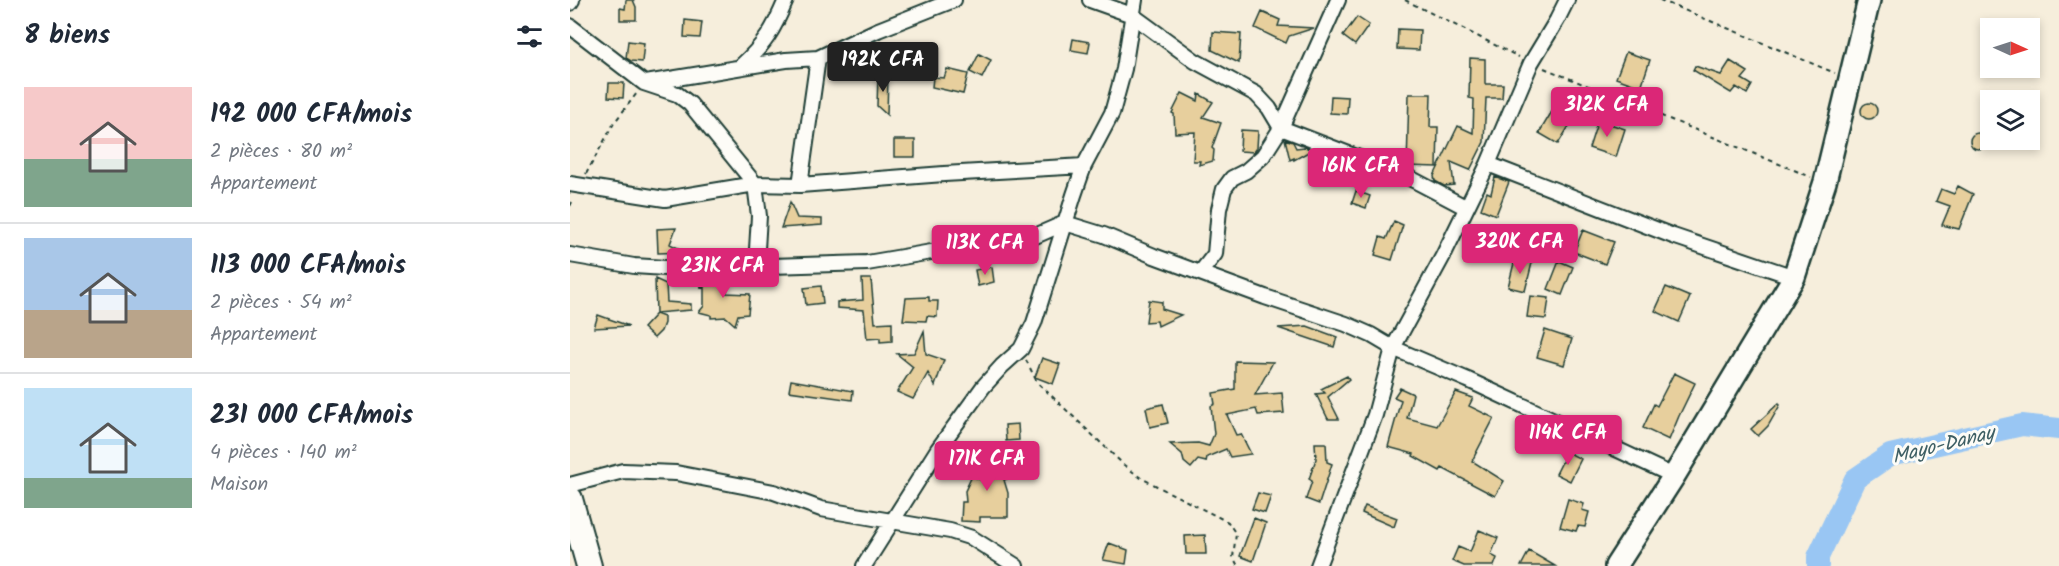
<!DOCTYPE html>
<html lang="fr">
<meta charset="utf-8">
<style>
body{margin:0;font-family:Kalam,sans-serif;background:#f2f2f3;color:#1f2937;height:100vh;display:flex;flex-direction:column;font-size:22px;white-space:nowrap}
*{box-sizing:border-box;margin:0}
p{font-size:20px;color:#747a83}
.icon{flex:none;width:33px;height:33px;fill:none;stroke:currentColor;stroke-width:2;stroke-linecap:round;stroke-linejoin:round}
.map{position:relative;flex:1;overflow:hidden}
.side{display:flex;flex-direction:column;background:#fff;width:570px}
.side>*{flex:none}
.needle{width:39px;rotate:93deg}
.buttons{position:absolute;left:1410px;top:18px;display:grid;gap:12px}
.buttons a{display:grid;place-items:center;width:60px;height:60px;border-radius:0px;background:#fff;box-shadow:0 3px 9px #0003;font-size:30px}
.price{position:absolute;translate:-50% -51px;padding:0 14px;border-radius:6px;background:#db2777;color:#fff;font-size:20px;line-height:39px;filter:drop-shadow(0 2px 3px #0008)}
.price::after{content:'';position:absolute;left:50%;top:36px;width:18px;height:14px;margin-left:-9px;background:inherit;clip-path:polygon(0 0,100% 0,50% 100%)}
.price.on{background:#222;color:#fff}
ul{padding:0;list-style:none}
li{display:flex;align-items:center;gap:18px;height:150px;padding:0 24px}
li+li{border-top:2px solid #e0e1e3}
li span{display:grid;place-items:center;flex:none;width:168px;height:120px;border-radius:0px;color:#555}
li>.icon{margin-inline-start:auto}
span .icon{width:72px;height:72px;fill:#fffc;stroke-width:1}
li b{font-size:26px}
h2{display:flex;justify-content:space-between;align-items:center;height:72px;padding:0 24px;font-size:26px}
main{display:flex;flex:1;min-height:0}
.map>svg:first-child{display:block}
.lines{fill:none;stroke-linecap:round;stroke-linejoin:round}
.river{stroke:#99c6f3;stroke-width:22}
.building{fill:#e7cf9d;stroke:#1f3d34;stroke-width:1.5}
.street-casing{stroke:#1f3d34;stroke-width:18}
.primary-casing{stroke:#1f3d34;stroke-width:26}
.highway-casing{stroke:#1f3d34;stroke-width:28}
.path{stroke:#1f3d34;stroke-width:2;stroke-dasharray:4.5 4.5;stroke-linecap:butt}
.street{stroke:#fdfcf7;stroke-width:14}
.primary{stroke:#fdfcf7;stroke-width:21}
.highway{stroke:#fdfcf7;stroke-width:24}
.labels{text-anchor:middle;stroke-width:6;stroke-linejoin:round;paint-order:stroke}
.water-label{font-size:20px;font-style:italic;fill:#3e5f64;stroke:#fdfcf7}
</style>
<main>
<section class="side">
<h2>8 biens<svg class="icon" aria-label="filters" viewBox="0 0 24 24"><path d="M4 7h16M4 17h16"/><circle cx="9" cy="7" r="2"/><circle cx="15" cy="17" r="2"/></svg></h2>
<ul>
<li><span style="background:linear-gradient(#f6c9c9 60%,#7fa58c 0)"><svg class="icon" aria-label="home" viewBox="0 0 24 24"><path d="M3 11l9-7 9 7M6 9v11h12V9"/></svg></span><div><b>192 000 CFA/mois</b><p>2 pièces · 80 m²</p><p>Appartement</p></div></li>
<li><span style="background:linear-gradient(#a9c7e8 60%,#b9a48a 0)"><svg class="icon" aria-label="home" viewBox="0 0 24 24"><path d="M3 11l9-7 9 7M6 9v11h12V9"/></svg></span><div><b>113 000 CFA/mois</b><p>2 pièces · 54 m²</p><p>Appartement</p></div></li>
<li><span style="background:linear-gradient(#bfe0f5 75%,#7fa58c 0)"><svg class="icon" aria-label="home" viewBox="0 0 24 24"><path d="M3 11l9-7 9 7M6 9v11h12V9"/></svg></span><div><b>231 000 CFA/mois</b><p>4 pièces · 140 m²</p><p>Maison</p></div></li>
</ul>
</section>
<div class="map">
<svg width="1489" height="566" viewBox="0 0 1489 566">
<rect width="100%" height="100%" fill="#f6eedc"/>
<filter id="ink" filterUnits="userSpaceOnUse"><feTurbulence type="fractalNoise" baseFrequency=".0167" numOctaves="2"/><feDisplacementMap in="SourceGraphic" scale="12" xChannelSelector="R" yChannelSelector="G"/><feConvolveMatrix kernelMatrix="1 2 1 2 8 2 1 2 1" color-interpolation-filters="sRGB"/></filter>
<g filter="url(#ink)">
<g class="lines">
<path class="river" d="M1248 566V557L1285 479 1320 455 1452 425 1489 429"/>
</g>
<path class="building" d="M56 0H63L66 7V20H50V8L55 9Z
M692 12 710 20 708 26 744 28 719 36 716 43 685 28Z
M787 17 799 25 785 45 773 36Z
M115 20 132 22 130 38 114 37Z
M828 29 850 30 849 50 827 49Z
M643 32 671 34 669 63 642 50Z
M503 39 520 42 518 53 501 50Z
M58 41 74 43 72 62 61 61 56 58Z
M1056 52 1080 60 1071 87 1046 78Z
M409 54 421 60 412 78 400 72Z
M900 58 915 59V84H933L932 98H916L914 142 900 170 881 162 884 185 874 186 865 181 864 176 888 126 903 133 904 99 899 98Z
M1160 61 1178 72 1172 79 1182 85 1177 94 1166 87 1161 93 1123 70 1125 66 1151 75Z
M377 69 398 74 393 94 362 87 363 77 374 78Z
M308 75H318L317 115 307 106Z
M39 83H54L53 98 38 97Z
M612 93 628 101 629 94 643 102 633 117 651 123 642 148 644 150 643 161 629 165 630 161H623L625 132 605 133 604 114 602 113Z
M839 94H861L860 127H868L867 167 837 166Z
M761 96 778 97 777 114 760 113Z
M1291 111a8 8 0 1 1 16 0a8 8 0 1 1-16 0Z
M987 103 1006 115 988 144 969 133Z
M1028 120 1055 129 1046 157 1019 148Z
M671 130 688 131 687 148 684 152 670 151Z
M1400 141a8 8 0 1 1 16 0a8 8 0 1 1-16 0Z
M715 139 723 142 726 148 735 147 742 150 724 160V158L720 160Z
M324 140H345V157H324Z
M925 177 939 182 926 215 911 209 917 192 921 194Z
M1388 186 1403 194 1389 229 1372 225 1380 206 1366 201 1371 189 1384 194Z
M786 191 800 196 796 208 782 203Z
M220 202 227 218 252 219V225L211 228Z
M824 221 833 225 822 260 805 255 810 237 816 239Z
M106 228 100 244 116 252 88 253 87 229Z
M904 238a8 8 0 1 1 16 0a8 8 0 1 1-16 0Z
M1013 230 1044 242 1035 264 1004 252Z
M945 259 962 263 955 291 938 287Z
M989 261 1003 267 992 295 978 289Z
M422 267 424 282 408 286 405 270Z
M164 276 156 293 180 294 178 314 168 315 165 325 156 317 141 318V315L129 312 134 306V287L131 288 130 277Z
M85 279 96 284 97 302 121 304V310L86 313Z
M292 279H301L305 323 322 322V341L310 342V338L297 339 294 310 267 308V302L293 300Z
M251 286 253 303 236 305 234 288Z
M1096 287 1120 297 1109 322 1085 311Z
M960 296 979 298 976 319 957 317Z
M359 297V301H368L367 317 357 316 356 321 333 320 336 298Z
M579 300 592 302V309L611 315 588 326 587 321 576 322Z
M86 314 94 317V323L91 331 84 338 73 328Z
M28 315 59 326 24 328Z
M737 326 767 337 764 347 708 328Z
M975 330 1002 339 994 365 967 357Z
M354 331 356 354 374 360 365 386 358 373 343 399 327 392 343 367 327 354 344 353Z
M472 358 490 364 483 384 465 377Z
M665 361 703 362 685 395 712 393 714 413 688 415 686 409 657 415 666 435 671 434 681 454 660 457 656 449 637 457 636 462 628 460 621 468 614 462 612 454 600 444 628 443 639 446 644 434 641 406 645 404 643 393 665 389Z
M1104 373 1125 383 1109 416 1099 440 1073 428 1084 404 1087 406Z
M777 376 779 379 758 397 769 419H758L746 394 755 393 751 389Z
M221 380 283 391 282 400 219 391Z
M830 388 843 394 837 418 867 426 886 392 903 398 899 406 924 418 902 461 934 481 925 496 872 468 870 471 843 456 844 454 818 447 831 400 824 397Z
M1209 403 1210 405 1198 426 1188 436 1181 429Z
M593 404 598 423 580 427 576 408Z
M448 424 449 440 436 441 435 425Z
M745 443H756L757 462 762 464 749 504 736 499 742 481 739 479 746 459Z
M425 451 428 466 438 462 443 476 434 480 438 493V517H410V522L391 521 392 502H396L395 491 402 476 416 482 409 455Z
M997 452 1011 459 1000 481 986 474Z
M688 493 701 496 695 513 682 509Z
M998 499 1014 504 1012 510 1019 512 1015 527 1008 526 1006 531 990 527Z
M795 506 827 518 824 527 792 513Z
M684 518 696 523 683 561 670 556Z
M909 530 928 538 921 555 927 558 924 566H894L882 561 888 547 900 552Z
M635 535 636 554H616L615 536Z
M539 543 558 550 556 564 533 560Z
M959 551 985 566H951Z"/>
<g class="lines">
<g class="street-casing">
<path id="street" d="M520 0 562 15 625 61 686 94 699 108 711 128 836 176 895 207
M0 3 2 0
M0 26 74 83 107 94 120 104 185 184 189 216 186 266
M170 67C195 44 203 31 216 0
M76 83 216 60 248 58 308 30 384 0
M918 164 1103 236 1224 277
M0 184 95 199 185 184 230 185 374 174 514 166
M230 185 248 58
M0 255 64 266 111 269 297 263 414 243 456 240 495 223 534 235 584 256 695 297 776 324 801 335 823 348 898 380 1104 476
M630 273 645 254 649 209 654 189 662 178 676 171 693 156 711 128 768 0
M0 485 53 471 106 473 204 492 251 509 380 531 402 538 446 566
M294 566 368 449 413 387 432 366 451 349 464 323 504 195 514 166 542 113 554 69 565 0
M748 566 805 415 823 348 873 256 918 164 961 63 987 20 997 0"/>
</g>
<g class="primary-casing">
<path id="primary" d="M1046 566 1104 476 1224 277 1255 182 1299 0"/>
</g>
<g class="highway-casing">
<path id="highway" d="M0 499 19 566"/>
</g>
<path class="path" d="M835 0 949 57
M1090 0 1265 73
M974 68 1241 177
M16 174 44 123 67 93
M0 206 4 198
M456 360 467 382 554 465 571 478 658 522 666 534 663 557 668 566"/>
<use href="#street" class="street"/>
<use href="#primary" class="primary"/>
<use href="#highway" class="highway"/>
</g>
</g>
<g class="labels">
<g class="water-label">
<text transform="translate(1373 444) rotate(-14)" y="7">Mayo-Danay</text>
</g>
</g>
</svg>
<div class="buttons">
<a><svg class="needle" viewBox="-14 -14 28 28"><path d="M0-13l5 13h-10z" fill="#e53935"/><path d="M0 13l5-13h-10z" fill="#747a83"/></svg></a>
<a><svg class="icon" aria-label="layers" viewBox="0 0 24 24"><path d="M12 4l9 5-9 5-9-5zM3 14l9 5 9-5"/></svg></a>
</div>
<b class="price on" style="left:313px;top:93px">192K CFA</b>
<b class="price" style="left:1037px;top:138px">312K CFA</b>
<b class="price" style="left:791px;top:199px">161K CFA</b>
<b class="price" style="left:950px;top:275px">320K CFA</b>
<b class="price" style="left:415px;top:276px">113K CFA</b>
<b class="price" style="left:153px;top:299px">231K CFA</b>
<b class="price" style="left:998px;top:466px">114K CFA</b>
<b class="price" style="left:417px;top:492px">171K CFA</b>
</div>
</main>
